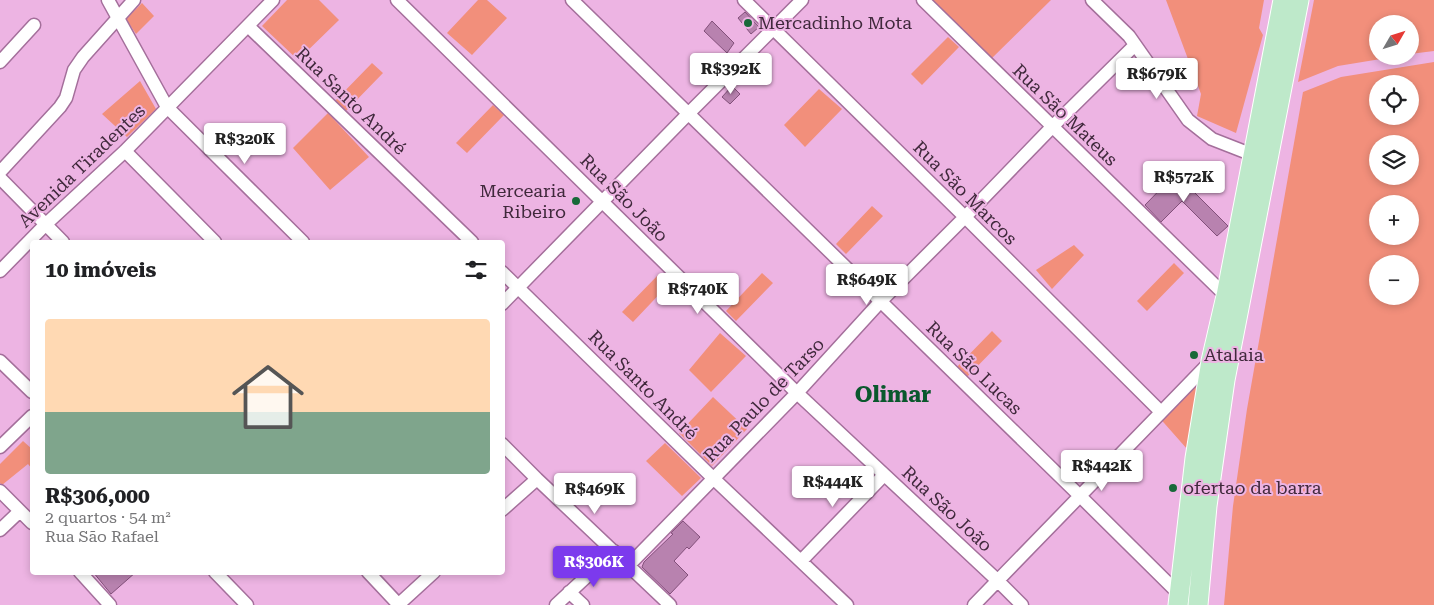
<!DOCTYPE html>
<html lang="pt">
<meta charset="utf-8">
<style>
body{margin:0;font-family:"Roboto Serif",serif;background:#f6f6f6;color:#202124;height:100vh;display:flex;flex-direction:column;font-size:19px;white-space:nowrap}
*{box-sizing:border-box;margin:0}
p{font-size:16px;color:#757577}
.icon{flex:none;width:28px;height:28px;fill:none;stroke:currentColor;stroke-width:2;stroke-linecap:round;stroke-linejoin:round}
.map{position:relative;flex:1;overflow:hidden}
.panel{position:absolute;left:30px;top:240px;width:475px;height:335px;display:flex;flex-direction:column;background:#fff;border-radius:5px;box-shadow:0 2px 8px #0003}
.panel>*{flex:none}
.needle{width:32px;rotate:51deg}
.tools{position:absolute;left:1369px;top:15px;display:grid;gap:10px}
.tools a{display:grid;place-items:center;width:50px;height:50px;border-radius:50%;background:#fff;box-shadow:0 2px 8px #0003;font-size:25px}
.price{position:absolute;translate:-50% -42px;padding:0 11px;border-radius:5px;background:#fff;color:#222;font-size:16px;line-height:32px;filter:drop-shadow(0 1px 2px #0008)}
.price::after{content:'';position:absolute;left:50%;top:30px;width:15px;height:11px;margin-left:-8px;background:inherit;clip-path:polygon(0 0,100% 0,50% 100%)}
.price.current{background:#7c3aed;color:#fff}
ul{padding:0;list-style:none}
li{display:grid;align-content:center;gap:10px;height:265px;padding:0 15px}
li+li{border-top:1px solid #e0e0e0}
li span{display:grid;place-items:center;height:155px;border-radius:5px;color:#555}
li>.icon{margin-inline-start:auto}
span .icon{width:90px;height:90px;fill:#fffc;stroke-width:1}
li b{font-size:21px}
h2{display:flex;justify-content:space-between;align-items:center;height:60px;padding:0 15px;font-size:21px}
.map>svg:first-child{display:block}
.green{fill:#f28f7b;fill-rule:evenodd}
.building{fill:#b882af;stroke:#82507a}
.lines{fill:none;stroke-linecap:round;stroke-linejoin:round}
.minor-casing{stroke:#a46f9b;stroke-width:15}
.primary-casing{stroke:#fff;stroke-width:21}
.minor{stroke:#fff;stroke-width:12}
.primary{stroke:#bee9ca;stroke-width:19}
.poi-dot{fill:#186939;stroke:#edb4e3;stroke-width:2}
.labels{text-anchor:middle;stroke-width:4;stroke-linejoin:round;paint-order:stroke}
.poi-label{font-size:18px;fill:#40293c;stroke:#edb4e3;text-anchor:start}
.street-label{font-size:18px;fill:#40293c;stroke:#edb4e3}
.district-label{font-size:22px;font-weight:bold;fill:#0a582d;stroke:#edb4e3}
</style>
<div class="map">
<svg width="1434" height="605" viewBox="0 0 1434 605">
<rect width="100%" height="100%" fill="#edb4e3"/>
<path class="green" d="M287 0H319L339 20 298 60 262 26Z
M478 0H487L507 18 472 55 447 33Z
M932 0H1051L990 60Z
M1166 0H1264L1259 28 1263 35 1236 133 1197 116 1201 94Z
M1314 0H1434V51L1410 54V24H1378V56H1399L1338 66 1298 82Z
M142 3 154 16 136 34 126 19Z
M948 37 959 47 922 85 911 74Z
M1434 62V605H1224L1233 506 1247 409 1303 92 1341 77ZM1378 84H1410V116H1378ZM1378 144H1410V176H1378ZM1378 204H1410V236H1378ZM1378 264H1410V296H1378Z
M372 63 383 73 346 111 335 101Z
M140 81 156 109 127 137 102 114Z
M819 89 842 109 805 147 784 125Z
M493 105 504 115 467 153 456 143Z
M328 113 369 157 330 190 293 148Z
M872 206 883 216 846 254 836 244Z
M1074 245 1084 255 1052 289 1036 270Z
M1174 263 1184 273 1147 311 1137 301Z
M762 273 773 283 736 321 726 311Z
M659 274 669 284 633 322 622 312Z
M992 331 1002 341 965 379 955 369Z
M720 333 746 356 711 392 689 370Z
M1211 361 1195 458 1157 415Z
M713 397 747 429 712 466 679 433Z
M23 441 32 449V469L28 464 2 485 0 483V464Z
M665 443 701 478 682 496 646 461Z"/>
<path class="building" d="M745 12 759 27 751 34 738 18Z
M712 21 734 43 727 53 704 31Z
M732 86 740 94 730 104 722 97Z
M1179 170 1196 186 1192 190 1228 226 1217 236 1182 201 1161 222 1145 205Z
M683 521 700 537 689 549 687 547 674 561 688 575 670 594 642 567 644 562 673 534 671 533Z
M93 572H136L111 594Z"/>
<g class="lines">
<g class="minor-casing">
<path id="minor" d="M108 0 167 107 303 242
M397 0 797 393 997 580 1022 605
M572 0 1079 495 1179 594
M744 0 965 217 1160 411
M923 0 1226 296
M1092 0 1129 36 1188 120 1212 139 1253 155
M248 26 472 242
M0 62 34 25
M125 151 215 242
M0 172 60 107 66 98 74 70 83 57 134 0
M0 178 63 242
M0 271 46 224 125 151 273 0
M502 272 713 478 847 605
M502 304 688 114 802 0
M0 361 32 392
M502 444 537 479 670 605
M0 447 32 416
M0 491 32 523
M502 510 537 479
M0 530 20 511
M801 561 884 475
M629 565 797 393 881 301 965 217 1052 127 1132 48 1136 46
M80 572 110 605
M215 572 247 605
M368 572 399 605
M569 592 583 605
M398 605 434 572
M556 605 614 551
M974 605 1211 361"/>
</g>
<g class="primary-casing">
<path id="primary" d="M1178 605 1195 458 1211 361 1226 296 1283 0
M1198 605 1207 506 1225 380 1299 0"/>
</g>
<use href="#minor" class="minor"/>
<use href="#primary" class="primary"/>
</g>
<g class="poi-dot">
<circle cx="748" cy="23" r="5"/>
<circle cx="576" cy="201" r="5"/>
<circle cx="1194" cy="355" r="5"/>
<circle cx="1173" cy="488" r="5"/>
</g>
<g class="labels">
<g class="poi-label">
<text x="758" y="29">Mercadinho Mota</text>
<text x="566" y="197" text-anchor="end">Mercearia<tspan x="566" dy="21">Ribeiro</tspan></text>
<text x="1204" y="361">Atalaia</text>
<text x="1183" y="494">ofertao da barra</text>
</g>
<g class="street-label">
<text transform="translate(351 101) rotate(44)" y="6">Rua Santo André</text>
<text transform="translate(1065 115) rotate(44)" y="6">Rua São Mateus</text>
<text transform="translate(82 166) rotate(-44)" y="6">Avenida Tiradentes</text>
<text transform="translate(965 193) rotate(45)" y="6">Rua São Marcos</text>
<text transform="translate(624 198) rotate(45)" y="6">Rua São João</text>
<text transform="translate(974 368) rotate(44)" y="6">Rua São Lucas</text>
<text transform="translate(643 385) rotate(45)" y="6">Rua Santo André</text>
<text transform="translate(764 400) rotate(-46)" y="6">Rua Paulo de Tarso</text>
<text transform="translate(947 509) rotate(43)" y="6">Rua São João</text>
</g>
<g class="district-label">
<text x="893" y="402">Olimar</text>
</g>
</g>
</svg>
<div class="tools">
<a><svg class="needle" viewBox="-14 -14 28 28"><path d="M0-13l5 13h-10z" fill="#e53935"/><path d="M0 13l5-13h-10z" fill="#757577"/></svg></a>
<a><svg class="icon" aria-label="locate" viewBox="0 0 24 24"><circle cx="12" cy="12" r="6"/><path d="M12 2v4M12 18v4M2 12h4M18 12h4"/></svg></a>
<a><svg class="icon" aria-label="layers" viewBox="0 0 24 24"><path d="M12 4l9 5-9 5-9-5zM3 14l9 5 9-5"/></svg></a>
<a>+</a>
<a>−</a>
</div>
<b class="price" style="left:731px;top:95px">R$392K</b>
<b class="price" style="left:1157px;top:100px">R$679K</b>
<b class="price" style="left:245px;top:165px">R$320K</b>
<b class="price" style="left:1184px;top:203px">R$572K</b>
<b class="price" style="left:867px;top:306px">R$649K</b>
<b class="price" style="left:698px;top:315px">R$740K</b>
<b class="price" style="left:1102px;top:492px">R$442K</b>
<b class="price" style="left:833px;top:508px">R$444K</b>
<b class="price" style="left:595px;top:515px">R$469K</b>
<b class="price current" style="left:594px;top:588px">R$306K</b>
<section class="panel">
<h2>10 imóveis<svg class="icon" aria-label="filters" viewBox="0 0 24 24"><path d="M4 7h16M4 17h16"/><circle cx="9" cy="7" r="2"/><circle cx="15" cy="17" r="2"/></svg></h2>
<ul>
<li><span style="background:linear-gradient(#ffd9b3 60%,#7fa58c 0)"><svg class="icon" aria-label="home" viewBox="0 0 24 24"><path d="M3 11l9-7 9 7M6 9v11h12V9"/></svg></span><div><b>R$306,000</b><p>2 quartos · 54 m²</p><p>Rua São Rafael</p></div></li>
</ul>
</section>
</div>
